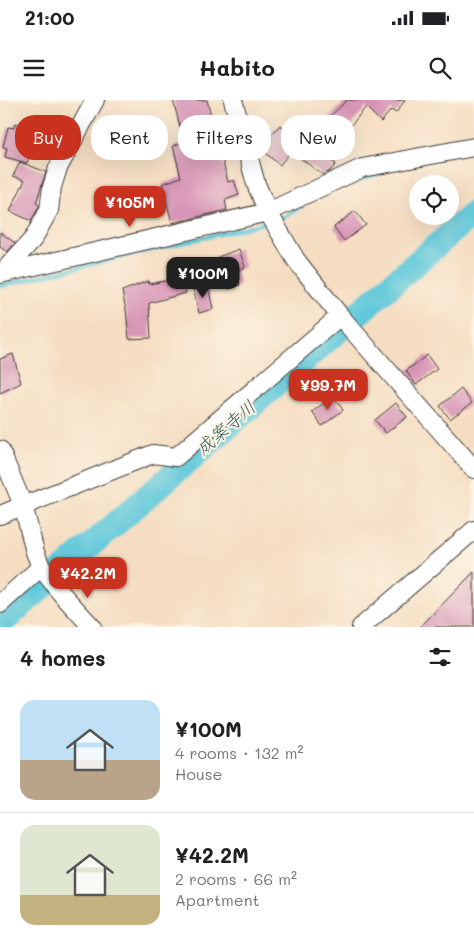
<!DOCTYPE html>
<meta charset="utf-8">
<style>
body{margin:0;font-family:Mali,"Klee One",sans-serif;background:#f2f2f2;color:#202124;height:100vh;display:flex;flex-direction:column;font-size:19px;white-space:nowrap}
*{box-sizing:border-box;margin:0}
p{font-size:16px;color:#757577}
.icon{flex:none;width:28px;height:28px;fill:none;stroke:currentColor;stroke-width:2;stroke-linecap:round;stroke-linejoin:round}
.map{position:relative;height:527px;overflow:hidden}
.drawer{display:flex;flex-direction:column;background:#fff;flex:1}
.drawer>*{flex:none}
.hud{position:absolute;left:15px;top:15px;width:445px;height:45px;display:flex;gap:10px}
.tools{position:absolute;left:409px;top:75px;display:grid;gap:10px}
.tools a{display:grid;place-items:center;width:50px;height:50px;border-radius:50%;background:#fff;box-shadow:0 5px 20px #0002;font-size:25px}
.price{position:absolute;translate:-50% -42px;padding:0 11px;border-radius:10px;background:#c8321e;color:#fff;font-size:16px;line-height:32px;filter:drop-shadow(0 1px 2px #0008)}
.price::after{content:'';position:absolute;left:50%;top:30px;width:15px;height:11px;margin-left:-8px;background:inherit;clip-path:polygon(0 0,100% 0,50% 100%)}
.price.selected{background:#222;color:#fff}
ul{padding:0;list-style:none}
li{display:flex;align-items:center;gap:15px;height:125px;padding:0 20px}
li+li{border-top:1px solid #e0e0e0}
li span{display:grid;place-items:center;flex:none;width:140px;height:100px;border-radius:15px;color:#555}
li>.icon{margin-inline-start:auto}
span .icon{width:60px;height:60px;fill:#fffc;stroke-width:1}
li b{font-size:21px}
h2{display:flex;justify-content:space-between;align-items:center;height:60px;padding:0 20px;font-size:21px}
.tag{padding:0 18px;border-radius:20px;background:#fff;box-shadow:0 5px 20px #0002;font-size:18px;line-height:45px}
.tag.selected{background:#c8321e;color:#fff}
.status{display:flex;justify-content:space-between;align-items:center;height:35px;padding:0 25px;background:#fff;direction:ltr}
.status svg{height:14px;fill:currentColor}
header{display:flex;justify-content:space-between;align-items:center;height:65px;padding:0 20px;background:#fff;font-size:22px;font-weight:800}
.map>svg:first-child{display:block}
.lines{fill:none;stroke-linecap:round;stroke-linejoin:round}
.stream{stroke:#5fc8da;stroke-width:4.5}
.river{stroke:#5fc8da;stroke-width:25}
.building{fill:#d794b6}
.minor-casing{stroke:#3d3935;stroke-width:20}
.minor{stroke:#fff;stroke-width:18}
.labels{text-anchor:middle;stroke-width:4;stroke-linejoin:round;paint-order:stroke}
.water-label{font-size:18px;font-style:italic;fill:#33585e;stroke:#fcf5e5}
</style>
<div class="status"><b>21:00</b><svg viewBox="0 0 49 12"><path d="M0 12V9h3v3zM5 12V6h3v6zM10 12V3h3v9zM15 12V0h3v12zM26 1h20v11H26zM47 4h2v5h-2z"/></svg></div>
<header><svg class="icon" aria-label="menu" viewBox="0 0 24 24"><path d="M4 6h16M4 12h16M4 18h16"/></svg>Habito<svg class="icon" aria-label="search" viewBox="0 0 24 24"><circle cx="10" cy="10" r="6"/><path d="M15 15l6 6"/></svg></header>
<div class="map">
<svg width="474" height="527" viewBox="0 0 474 527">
<rect width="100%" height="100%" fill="#fcf5e5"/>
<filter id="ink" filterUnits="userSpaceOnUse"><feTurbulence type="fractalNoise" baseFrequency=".02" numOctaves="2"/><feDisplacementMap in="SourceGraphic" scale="10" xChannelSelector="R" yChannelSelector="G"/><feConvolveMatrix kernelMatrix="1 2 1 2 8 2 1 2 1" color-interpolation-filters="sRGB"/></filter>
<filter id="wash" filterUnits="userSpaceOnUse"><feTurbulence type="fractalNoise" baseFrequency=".0096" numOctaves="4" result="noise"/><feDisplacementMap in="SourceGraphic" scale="20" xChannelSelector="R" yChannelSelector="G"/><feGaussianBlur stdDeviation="1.12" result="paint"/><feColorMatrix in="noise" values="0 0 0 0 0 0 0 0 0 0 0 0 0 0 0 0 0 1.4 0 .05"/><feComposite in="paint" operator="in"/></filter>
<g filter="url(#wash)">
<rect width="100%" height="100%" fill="#f5ddc1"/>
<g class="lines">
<path class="stream" d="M340 87 380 73
M276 120 288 115 304 104
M0 186 269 122"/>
<path class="river" d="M0 524 474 113"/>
</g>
<g id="blocks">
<path class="building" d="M173 0H207L228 82 234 80 239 95 225 100 227 110 172 123 162 84 181 77 173 46 184 42Z
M347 0H405L396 13 391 10 381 22 366 7 339 40 320 26Z
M15 23 52 34 62 38 56 49 39 42 38 43 34 42 27 63 5 57 7 48 3 47 8 27 14 28Z
M280 25 306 46 308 44 336 64 330 71 323 75 291 51 280 65 259 48Z
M20 62 46 72 36 103 39 105V107L31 121 10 111 25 80 13 76Z
M355 111 366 125 344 141 334 127Z
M0 132 15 143 7 152 0 147Z
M239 149 245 167 236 171 240 185 229 189 218 157Z
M182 178 186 193 149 203 151 238 129 239 126 210 122 191 148 181 149 184Z
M208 186 213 209 199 213 193 188Z
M13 254 21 283 0 293V259Z
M427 255 437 269 416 285 406 271Z
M461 289 472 303 450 319 440 306Z
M333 296 343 310 322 326 312 312Z
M396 303 407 317 386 333 375 320Z
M474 472V527H420Z"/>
</g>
</g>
<g filter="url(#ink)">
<use href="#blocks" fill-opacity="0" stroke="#3d3935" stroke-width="1"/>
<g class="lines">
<g class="minor-casing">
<path id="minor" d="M233 0 256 84 268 112 296 160 340 216 474 369
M0 174 268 112 362 68 474 47
M1 174 33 139 49 110 52 87 58 68 95 0
M0 350 23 405 35 452 41 467 60 492 92 527
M0 415 153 354 176 357 340 216
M0 504 41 467
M361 527 474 430"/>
</g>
<use href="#minor" class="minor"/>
</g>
</g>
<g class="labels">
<g class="water-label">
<text transform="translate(226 328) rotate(-41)" y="6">成案寺川</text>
</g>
</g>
</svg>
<div class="tools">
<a><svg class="icon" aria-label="locate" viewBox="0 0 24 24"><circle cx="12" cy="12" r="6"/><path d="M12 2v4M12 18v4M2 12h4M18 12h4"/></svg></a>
</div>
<b class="price" style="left:130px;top:128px">¥105M</b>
<b class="price selected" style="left:203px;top:199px">¥100M</b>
<b class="price" style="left:328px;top:311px">¥99.7M</b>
<b class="price" style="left:88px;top:499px">¥42.2M</b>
<div class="hud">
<a class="tag selected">Buy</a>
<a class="tag">Rent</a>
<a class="tag">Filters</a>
<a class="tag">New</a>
</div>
</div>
<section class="drawer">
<h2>4 homes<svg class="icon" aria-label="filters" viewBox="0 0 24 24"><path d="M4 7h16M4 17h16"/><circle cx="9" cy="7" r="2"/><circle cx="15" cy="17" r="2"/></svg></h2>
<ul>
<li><span style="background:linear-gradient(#bfe0f5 60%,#b9a48a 0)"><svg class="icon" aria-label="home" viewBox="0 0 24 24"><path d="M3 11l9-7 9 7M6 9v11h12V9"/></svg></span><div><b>¥100M</b><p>4 rooms · 132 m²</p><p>House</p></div></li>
<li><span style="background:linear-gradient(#dfe7d0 70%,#c2b280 0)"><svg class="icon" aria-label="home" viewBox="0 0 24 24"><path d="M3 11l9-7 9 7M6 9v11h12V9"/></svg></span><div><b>¥42.2M</b><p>2 rooms · 66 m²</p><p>Apartment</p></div></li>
</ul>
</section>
